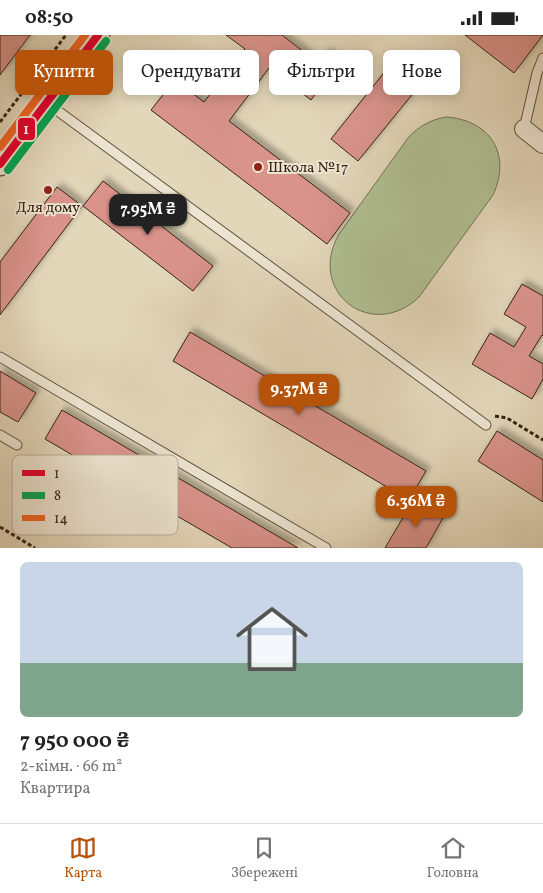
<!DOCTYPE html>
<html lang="uk">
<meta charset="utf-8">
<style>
body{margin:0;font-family:Vollkorn,serif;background:#f6f6f6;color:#222;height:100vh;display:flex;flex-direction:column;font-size:19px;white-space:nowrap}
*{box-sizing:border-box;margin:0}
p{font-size:16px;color:#767676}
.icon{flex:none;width:28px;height:28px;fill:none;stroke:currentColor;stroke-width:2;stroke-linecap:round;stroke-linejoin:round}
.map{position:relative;height:513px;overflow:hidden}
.sheet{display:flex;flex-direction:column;background:#fff;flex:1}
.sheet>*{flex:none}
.guide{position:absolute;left:15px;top:15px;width:514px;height:45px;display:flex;gap:10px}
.price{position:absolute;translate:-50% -42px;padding:0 11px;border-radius:10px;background:#b45309;color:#fff;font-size:16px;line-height:32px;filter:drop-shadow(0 1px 2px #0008)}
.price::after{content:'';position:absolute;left:50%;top:30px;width:15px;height:11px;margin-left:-8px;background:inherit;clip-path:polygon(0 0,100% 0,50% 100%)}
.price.current{background:#222;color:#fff}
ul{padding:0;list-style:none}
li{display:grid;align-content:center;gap:10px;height:265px;padding:0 20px}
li+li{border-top:1px solid #e0e0e0}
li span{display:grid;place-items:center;height:155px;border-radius:8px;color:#555}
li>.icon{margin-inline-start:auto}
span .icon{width:90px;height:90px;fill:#fffc;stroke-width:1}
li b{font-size:21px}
.tag{padding:0 18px;border-radius:8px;background:#fff;box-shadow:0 2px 12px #0003;font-size:18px;line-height:45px}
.tag.current{background:#b45309;color:#fff}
.status{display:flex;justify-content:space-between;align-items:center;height:35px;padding:0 25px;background:#fff;direction:ltr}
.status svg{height:14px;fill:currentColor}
.tab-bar{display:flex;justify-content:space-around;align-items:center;height:70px;border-top:1px solid #e0e0e0;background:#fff;font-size:14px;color:#767676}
.tab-bar a{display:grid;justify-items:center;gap:2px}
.tab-bar .current{color:#b45309}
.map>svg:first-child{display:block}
.pitch{fill:#b0bf92;stroke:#747252}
.building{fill:#d9938b;stroke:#372413;filter:url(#shadow)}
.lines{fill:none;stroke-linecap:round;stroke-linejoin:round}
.service-casing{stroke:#62513d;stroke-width:11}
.minor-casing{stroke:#62513d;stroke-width:20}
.tertiary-casing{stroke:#62513d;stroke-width:25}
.path{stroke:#372413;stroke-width:3;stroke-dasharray:4 2.5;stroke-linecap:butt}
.service{stroke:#ede5d2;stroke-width:9}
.minor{stroke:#ede5d2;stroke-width:18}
.tertiary{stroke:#ede5d2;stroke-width:22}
.bus-1-casing{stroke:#ede5d2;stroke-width:11}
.bus-2-casing{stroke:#ede5d2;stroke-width:11}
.bus-3-casing{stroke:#ede5d2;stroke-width:11}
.bus-1{stroke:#e4002b;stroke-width:8}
.bus-2{stroke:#00a651;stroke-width:8}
.bus-3{stroke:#f26522;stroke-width:8}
.poi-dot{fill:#8f2418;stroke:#ede5d2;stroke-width:2}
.labels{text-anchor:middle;stroke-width:4;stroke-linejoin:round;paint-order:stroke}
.poi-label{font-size:15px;fill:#372413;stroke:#ede5d2;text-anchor:start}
.key{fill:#ede5d2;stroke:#b6ab99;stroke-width:1}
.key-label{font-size:14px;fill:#372413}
.line-badge{stroke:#ede5d2;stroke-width:2}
.badge-label{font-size:14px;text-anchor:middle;font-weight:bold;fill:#fff}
</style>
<div class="status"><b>08:50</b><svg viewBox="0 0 49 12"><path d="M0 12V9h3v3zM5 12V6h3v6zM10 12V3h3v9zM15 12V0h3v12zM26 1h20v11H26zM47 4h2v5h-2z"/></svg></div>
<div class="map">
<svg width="543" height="513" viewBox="0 0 543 513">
<defs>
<filter id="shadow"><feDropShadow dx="4.5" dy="-4.5" stdDeviation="2.5" flood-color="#0004"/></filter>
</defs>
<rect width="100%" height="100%" fill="#e3d7ba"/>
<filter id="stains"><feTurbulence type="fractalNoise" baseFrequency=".004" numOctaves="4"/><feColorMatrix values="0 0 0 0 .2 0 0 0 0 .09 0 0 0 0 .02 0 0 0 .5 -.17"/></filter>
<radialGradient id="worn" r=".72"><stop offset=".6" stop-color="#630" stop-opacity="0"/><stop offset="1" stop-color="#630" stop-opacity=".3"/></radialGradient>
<path class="pitch" d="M446 82C490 85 512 119 493 160L419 262C372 307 306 257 339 199L408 103C419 91 430 85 446 82Z"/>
<path class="building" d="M0 0H30L0 40Z
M226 0H282L318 28 326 17 339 27 311 65 269 33 229 86 350 178 327 209 151 75 175 45 204 67 245 14Z
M465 0H543L514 38Z
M387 34 415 56 358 126 331 104Z
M103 146 213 231 193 256 83 171Z
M57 152 82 171 0 280V227Z
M522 249 543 261V301L542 300 529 321 543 329V344L532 364 472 329 490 298 514 312 526 292 504 279Z
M190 297 426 436 409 465 173 326Z
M0 336 36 358 18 387 0 377Z
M62 375 298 513H232L45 404Z
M497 396 543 425V467L478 426Z
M414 464 444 481 426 513H385Z"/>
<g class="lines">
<g class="service-casing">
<path id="service" d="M47 68 486 390
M524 94 537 38 543 23
M0 322 326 513
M0 400 17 410"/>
</g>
<g class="minor-casing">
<path id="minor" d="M524 94 543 109"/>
</g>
<g class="tertiary-casing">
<path id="tertiary" d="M0 129 98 0"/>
</g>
<path class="path" d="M0 87 66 0
M495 381 507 383 543 405
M0 492 35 513"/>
<use href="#service" class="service"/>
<use href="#minor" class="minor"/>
<use href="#tertiary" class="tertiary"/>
<g class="bus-1-casing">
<path id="bus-1" d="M0 129 98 0"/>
</g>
<g class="bus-2-casing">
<path id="bus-2" d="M8 135 106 6"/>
</g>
<g class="bus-3-casing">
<path id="bus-3" d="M0 112 85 0"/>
</g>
<use href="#bus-1" class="bus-1"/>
<use href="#bus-2" class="bus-2"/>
<use href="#bus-3" class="bus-3"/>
</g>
<g class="poi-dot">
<circle cx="258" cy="132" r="5"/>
<circle cx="48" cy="155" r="5"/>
</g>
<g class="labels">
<g class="poi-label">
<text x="268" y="137">Школа №17</text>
<text x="48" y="177" text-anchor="middle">Для дому</text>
</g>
</g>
<rect x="12" y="420" width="166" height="80" rx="8" class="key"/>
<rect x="22" y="435" width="23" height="6" fill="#e4002b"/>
<rect x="22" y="457" width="23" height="7" fill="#00a651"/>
<rect x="22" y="480" width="23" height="6" fill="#f26522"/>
<g class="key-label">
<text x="54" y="443">1</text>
<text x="54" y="465">8</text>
<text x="54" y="488">14</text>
</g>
<rect class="line-badge" x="17" y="82" width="19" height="24" rx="5" fill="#e4002b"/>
<g class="badge-label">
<text x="26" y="99">1</text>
</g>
<rect width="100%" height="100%" filter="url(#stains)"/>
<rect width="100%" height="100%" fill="url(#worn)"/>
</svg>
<b class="price current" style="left:148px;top:201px">7.95M ₴</b>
<b class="price" style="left:299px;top:381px">9.37M ₴</b>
<b class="price" style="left:416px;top:493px">6.36M ₴</b>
<div class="guide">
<a class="tag current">Купити</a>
<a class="tag">Орендувати</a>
<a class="tag">Фільтри</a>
<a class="tag">Нове</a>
</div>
</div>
<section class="sheet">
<ul>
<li><span style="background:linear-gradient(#c9d6e8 65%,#7fa58c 0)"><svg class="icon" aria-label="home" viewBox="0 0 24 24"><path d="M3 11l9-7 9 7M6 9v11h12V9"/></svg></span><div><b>7 950 000 ₴</b><p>2-кімн. · 66 m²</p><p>Квартира</p></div></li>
</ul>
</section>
<nav class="tab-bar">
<a class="current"><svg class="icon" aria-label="map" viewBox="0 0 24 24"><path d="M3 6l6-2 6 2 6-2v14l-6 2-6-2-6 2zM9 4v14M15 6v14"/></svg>Карта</a>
<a><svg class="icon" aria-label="saved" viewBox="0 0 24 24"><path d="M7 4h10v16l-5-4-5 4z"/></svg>Збережені</a>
<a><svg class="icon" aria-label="home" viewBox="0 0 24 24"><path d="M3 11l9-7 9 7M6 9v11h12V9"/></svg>Головна</a>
</nav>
